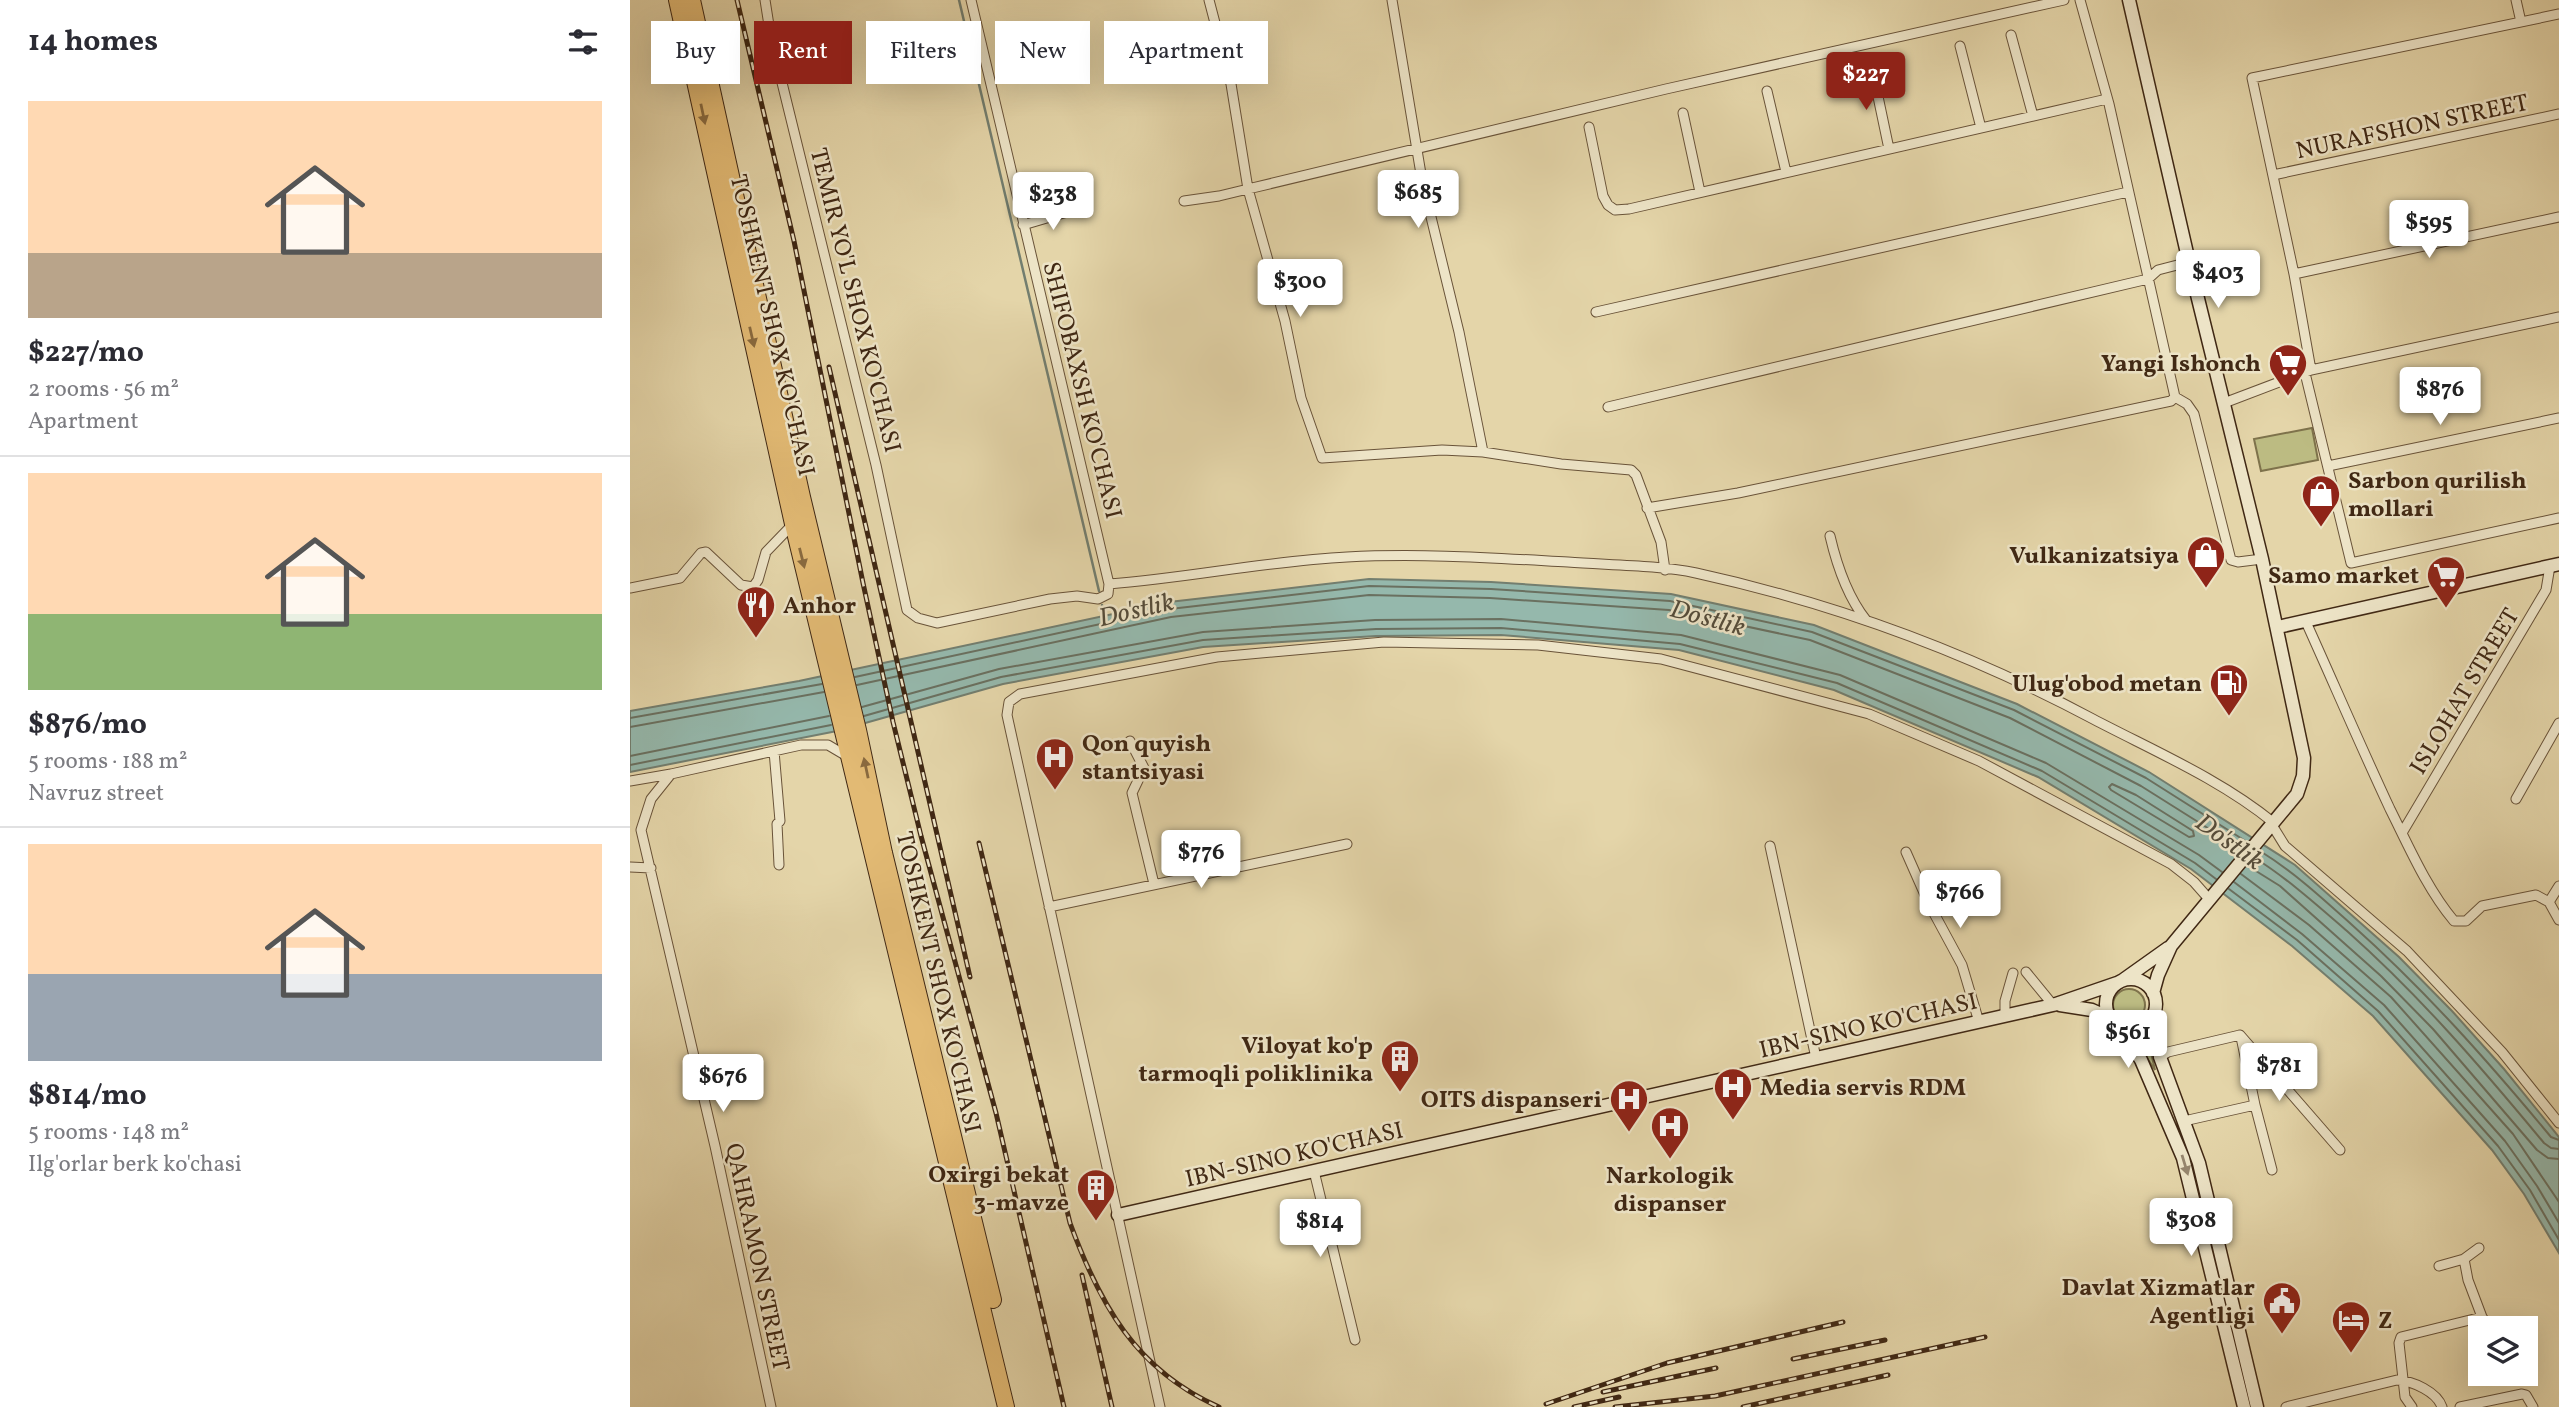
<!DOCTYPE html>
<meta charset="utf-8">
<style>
body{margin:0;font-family:Vollkorn,serif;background:#f2f2f3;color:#2b2b33;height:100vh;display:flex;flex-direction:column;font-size:26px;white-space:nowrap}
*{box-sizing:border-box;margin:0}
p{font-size:23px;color:#7c7c81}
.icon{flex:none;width:38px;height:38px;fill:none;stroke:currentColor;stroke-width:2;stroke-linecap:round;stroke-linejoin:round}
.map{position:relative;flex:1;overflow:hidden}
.side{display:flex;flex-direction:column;background:#fff;width:630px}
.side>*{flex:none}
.hud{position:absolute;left:21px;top:21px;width:665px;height:63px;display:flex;gap:14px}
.controls{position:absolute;left:1838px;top:1316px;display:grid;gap:14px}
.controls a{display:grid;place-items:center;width:70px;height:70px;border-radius:0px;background:#fff;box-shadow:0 7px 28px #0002;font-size:35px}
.price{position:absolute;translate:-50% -60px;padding:0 16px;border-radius:7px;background:#fff;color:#222;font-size:23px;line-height:46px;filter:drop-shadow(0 2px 4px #0008)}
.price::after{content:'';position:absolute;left:50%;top:42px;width:21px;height:16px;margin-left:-10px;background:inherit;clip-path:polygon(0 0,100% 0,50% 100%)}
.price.current{background:#8f2418;color:#fff}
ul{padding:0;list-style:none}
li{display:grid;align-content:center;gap:14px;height:371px;padding:0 28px}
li+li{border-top:2px solid #e1e1e2}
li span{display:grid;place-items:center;height:217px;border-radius:0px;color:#555}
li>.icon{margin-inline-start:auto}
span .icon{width:126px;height:126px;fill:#fffc;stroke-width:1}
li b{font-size:30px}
h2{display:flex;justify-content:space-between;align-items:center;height:84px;padding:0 28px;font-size:30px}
.chip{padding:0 24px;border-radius:0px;background:#fff;box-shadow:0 7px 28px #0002;font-size:24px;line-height:63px}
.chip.current{background:#8f2418;color:#fff}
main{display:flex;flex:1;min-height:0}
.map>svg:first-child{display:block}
.green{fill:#bcbb82;stroke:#7e724b;stroke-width:2}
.water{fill:#95b8ac;stroke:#737e6f;stroke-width:2}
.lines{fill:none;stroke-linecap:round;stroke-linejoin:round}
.shore{stroke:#6a7060;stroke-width:2}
.stream{stroke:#737e6f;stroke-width:2.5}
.street-casing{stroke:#695339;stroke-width:11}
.secondary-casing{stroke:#402814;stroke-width:15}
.highway-casing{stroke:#402814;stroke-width:18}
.street{stroke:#ede4c7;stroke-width:9}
.secondary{stroke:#ede4c7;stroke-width:12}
.highway{stroke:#e2ba74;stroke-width:16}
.rail-casing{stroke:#402814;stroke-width:5}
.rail{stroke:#ede4c7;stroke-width:2.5;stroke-dasharray:8;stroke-linecap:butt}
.oneway{fill:#896a3f}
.oneway2{fill:#96866e}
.labels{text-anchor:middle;stroke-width:5;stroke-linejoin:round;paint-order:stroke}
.street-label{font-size:24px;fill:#402814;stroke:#ede4c7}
.poi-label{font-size:24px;font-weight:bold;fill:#402814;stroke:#ede4c7;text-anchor:end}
.water-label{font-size:26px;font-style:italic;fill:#554c3a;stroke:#ede4c7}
</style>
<main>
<section class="side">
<h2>14 homes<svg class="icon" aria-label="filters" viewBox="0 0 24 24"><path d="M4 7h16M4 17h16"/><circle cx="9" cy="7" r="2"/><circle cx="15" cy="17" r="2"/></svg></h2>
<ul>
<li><span style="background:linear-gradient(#ffd9b3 70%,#b9a48a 0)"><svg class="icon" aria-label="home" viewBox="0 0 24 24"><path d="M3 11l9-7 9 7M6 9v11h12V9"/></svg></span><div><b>$227/mo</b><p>2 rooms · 56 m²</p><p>Apartment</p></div></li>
<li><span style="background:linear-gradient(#ffd9b3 65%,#8fb573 0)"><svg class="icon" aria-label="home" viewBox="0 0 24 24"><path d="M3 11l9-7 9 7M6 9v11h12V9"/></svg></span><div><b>$876/mo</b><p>5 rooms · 188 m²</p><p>Navruz street</p></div></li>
<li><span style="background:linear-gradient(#ffd9b3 60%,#9aa5b1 0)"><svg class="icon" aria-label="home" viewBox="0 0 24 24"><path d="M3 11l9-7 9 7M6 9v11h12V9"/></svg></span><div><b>$814/mo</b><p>5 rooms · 148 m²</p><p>Ilg'orlar berk ko'chasi</p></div></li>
</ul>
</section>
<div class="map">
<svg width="1929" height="1407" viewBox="0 0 1929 1407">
<rect width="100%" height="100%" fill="#e4d5a9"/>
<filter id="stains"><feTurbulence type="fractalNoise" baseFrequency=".00286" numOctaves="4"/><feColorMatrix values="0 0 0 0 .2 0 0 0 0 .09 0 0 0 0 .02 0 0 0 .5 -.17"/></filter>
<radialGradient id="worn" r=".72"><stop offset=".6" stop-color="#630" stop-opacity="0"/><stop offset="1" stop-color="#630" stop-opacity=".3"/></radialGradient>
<path class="green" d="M1682 428 1688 460 1631 471 1624 439Z
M1483 1005a16 16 0 1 1 32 0a16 16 0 1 1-32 0Z
M1516 1031 1525 1070 1502 1035Z"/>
<path class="water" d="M739 579 861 582 1041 594 1184 625 1387 704 1519 772 1665 865 1769 957 1822 1011 1874 1069 1929 1137V1253L1894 1194 1862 1150 1743 1016 1662 946 1561 869 1408 777 1204 690 1049 650 871 635 746 636 573 647 373 684 207 731 0 772V711L169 681 539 602Z"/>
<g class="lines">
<path class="shore" d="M225 677 540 609 739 586 861 589 1040 601 1182 632 1384 710 1516 778 1617 842
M227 685 541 617 739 595 860 598 1039 610 1180 640 1380 718 1511 786 1611 849
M232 707 369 669 573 632 745 620 871 619 1051 635 1210 675 1416 763 1569 855 1592 872
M234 716 371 677 573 640 746 629 871 628 1050 644 1207 683 1412 771 1565 863 1586 879
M0 718 192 684
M0 727 194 692
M0 756 199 716
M0 765 201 725
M1482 784 1506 795 1563 831 1564 836 1559 837 1481 790 1479 787Z
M1630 851C1664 872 1692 898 1721 924 1796 991 1857 1060 1921 1137L1929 1140
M1625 858C1658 879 1687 905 1717 931 1791 997 1851 1067 1914 1143L1921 1148 1929 1149
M1618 866 1650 886 1751 976 1803 1029 1907 1150 1918 1158 1929 1159
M1611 874 1679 925 1761 997 1883 1134 1929 1202
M1604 882 1672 934 1754 1005 1875 1141 1907 1186 1929 1223
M1599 889 1667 940 1748 1011 1868 1146 1900 1190 1929 1240"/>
<path class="stream" d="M329 0 469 591
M472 605 475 617"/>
<g class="street-casing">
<path id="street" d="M135 0 141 38 246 465 277 610 288 618 307 623 420 599 447 596 468 599 478 594 479 584 341 0
M762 0 792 180 829 332 853 452
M1450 0 1479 104 1545 397 1557 404 1564 414 1601 560 1608 562 1632 559
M1886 0 1891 22
M1381 35 1403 116
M1330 46 1351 128
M1242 68 1259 149
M1137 91 1156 172
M1053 113 1070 192
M959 127 973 196 978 205 985 210 999 209 1477 99
M1643 175 1929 114
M554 201 589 196 618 189 601 84 579 0
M393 225 444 210
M1664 274 1929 217
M966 312 1498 192
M1681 370 1664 274 1622 78 1929 14
M1675 373 1721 563 1929 518
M1594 403 1681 370 1929 317
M978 407 1518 279 1528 270 1559 262
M1698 466 1929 418
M1017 508 1108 493 1541 401 1545 397
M1200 536C1207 566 1217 596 1236 620
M1035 570 1031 542 1006 475 1001 470 931 464 853 452 812 450 692 458 671 398 655 321 618 189 1036 89 1434 0
M479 584C559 578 636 561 717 557 791 553 864 558 938 562 977 565 1029 565 1066 573 1203 603 1339 653 1463 719 1524 751 1590 779 1644 823
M0 588 50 578 71 553 76 552 111 585 123 587 128 580 136 552 163 524
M1676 622C1704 684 1731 747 1760 809 1779 847 1797 889 1824 921H1836L1852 906 1906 895 1919 902 1929 920
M500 741 514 768 502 793 524 884
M144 751 150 821 147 824 149 865
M0 781 41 774
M1886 799 1929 723
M1642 825 1655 846 1777 951 1872 1052 1929 1123
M1772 833 1916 590 1920 566
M1140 846 1186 1058
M1276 852 1299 904 1332 965 1349 1022
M0 867 21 868
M1919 902 1929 886
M419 907 717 844
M1396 972 1423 1005
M1375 1016V1001L1383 973
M1610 1035 1710 1150
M1530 1057 1538 1052 1610 1035
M1625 1105 1642 1170
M1554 1121 1625 1105 1611 1037
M684 1171 725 1340
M1849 1248 1834 1259 1838 1280 1852 1317
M1809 1266 1834 1259
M1895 1344 1901 1341
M141 1407 85 1146 11 830 21 799 41 774 171 745H198L220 758
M530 1407 377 715 379 702 390 694 587 657 754 642 908 645 1031 659 1239 714 1349 761 1541 864 1564 882 1579 899
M1656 1407 1767 1380C1783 1381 1807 1392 1812 1407
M1782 1407 1775 1397 1769 1343 1771 1337 1852 1317 1859 1328
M1830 1407 1892 1394 1896 1395 1903 1407"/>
</g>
<g class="secondary-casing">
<path id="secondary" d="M1499 0 1559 262 1632 559 1674 758 1673 776 1667 794 1541 946 1528 975 1523 993
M1648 627 1929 564
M1476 1004a25 25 0 1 1 50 0a25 25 0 1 1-50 0Z
M1493 980 1538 948
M1430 1005 1462 1010 1480 1018
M1525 1011 1530 1057 1569 1163 1627 1407
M1489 1026 1511 1060 1553 1158 1614 1407
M488 1215 1423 1005 1487 983"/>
</g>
<g class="highway-casing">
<path id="highway" d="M47 0 163 524 376 1407
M62 0 172 497 228 730 254 853 363 1300"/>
</g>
<use href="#street" class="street"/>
<use href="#secondary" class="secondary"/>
<use href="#highway" class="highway"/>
<g class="rail-casing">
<path id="rail" d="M107 0 164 241 233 583 263 722 291 836 366 1113 434 1407
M199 367 340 977
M349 843 440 1223C470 1305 506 1370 589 1407
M452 1275 482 1407
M1163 1359 1255 1340
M973 1392 1086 1368
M916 1404 1037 1363 1213 1322
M944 1407 989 1397
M985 1407 1085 1396 1355 1337
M1113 1407 1258 1375"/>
</g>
<use href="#rail" class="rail"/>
</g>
<defs><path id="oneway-solid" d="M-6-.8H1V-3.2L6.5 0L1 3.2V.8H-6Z" transform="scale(1.75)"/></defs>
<g class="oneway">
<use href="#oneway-solid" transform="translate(73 114) rotate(78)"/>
<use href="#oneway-solid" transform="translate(122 337) rotate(77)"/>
<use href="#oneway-solid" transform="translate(172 558) rotate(76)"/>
<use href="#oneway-solid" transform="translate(236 768) rotate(-102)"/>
</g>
<use class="oneway2" href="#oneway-solid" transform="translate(1555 1165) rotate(73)"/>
<defs>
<g id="supermarket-pin" transform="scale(2.0125)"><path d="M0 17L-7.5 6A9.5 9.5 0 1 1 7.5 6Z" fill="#8f2418" stroke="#ede4c7"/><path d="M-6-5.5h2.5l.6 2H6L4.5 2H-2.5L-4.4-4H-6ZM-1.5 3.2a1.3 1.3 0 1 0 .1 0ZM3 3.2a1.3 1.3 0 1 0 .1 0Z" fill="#fff"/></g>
<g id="shop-pin" transform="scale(2.0125)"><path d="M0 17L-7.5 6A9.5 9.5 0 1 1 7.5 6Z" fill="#8f2418" stroke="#ede4c7"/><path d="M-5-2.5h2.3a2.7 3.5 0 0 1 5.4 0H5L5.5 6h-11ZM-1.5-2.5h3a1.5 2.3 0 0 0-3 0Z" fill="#fff"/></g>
<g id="restaurant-pin" transform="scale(2.0125)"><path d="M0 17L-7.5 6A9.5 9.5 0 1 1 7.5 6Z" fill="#8f2418" stroke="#ede4c7"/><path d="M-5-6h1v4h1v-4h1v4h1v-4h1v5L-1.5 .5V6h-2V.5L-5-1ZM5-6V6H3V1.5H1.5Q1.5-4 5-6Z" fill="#fff"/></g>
<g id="fuel-pin" transform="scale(2.0125)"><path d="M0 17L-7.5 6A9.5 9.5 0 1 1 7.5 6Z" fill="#8f2418" stroke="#ede4c7"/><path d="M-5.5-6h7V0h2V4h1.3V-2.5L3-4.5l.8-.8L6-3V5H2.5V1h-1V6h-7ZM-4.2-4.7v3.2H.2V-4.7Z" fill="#fff"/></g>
<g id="hospital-pin" transform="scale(2.0125)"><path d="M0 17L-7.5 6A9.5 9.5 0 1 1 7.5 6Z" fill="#8f2418" stroke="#ede4c7"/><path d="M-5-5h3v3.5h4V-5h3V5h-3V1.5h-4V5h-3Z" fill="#fff"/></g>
<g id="building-pin" transform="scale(2.0125)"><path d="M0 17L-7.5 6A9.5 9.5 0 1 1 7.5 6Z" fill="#8f2418" stroke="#ede4c7"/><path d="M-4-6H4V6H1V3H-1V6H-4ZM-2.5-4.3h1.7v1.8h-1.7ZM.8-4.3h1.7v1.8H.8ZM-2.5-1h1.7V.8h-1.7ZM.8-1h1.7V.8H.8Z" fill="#fff"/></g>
<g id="civic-pin" transform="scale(2.0125)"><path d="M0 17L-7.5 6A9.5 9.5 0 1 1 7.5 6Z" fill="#8f2418" stroke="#ede4c7"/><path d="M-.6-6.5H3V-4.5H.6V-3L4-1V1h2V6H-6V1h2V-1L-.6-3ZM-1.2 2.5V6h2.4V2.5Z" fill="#fff"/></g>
<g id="hotel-pin" transform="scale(2.0125)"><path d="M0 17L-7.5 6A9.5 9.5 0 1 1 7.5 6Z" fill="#8f2418" stroke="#ede4c7"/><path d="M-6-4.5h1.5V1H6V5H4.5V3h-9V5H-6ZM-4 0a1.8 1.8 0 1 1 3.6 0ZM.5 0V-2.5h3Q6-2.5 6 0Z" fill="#fff"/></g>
</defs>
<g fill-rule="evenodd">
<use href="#supermarket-pin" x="1658" y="363"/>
<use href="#shop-pin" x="1691" y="494"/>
<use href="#shop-pin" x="1576" y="555"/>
<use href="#supermarket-pin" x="1816" y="575"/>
<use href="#restaurant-pin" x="126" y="605"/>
<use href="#fuel-pin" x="1599" y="683"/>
<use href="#hospital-pin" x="425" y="757"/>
<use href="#building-pin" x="770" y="1059"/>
<use href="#hospital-pin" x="1103" y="1087"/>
<use href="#hospital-pin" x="999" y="1099"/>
<use href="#hospital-pin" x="1040" y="1126"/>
<use href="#building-pin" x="466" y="1188"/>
<use href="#civic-pin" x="1652" y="1301"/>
<use href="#hotel-pin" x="1721" y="1320"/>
</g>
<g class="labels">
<g class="street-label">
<text transform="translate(1782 126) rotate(-12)" y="8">NURAFSHON STREET</text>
<text transform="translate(226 300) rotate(76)" y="8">TEMIR YO'L SHOX KO'CHASI</text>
<text transform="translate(143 325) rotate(77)" y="8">TOSHKENT SHOX KO'CHASI</text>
<text transform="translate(453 390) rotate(76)" y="8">SHIFOBAXSH KO'CHASI</text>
<text transform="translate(1834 691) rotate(-59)" y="8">ISLOHAT STREET</text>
<text transform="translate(309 982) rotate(77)" y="8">TOSHKENT SHOX KO'CHASI</text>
<text transform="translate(1238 1025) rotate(-13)" y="8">IBN-SINO KO'CHASI</text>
<text transform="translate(664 1154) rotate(-13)" y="8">IBN-SINO KO'CHASI</text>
<text transform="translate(128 1257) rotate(78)" y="8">QAHRAMON STREET</text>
</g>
<g class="poi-label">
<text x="1631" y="371">Yangi Ishonch</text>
<text x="1718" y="488" text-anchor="start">Sarbon qurilish<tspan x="1718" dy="28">mollari</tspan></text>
<text x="1549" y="563">Vulkanizatsiya</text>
<text x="1789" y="583">Samo market</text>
<text x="153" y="613" text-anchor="start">Anhor</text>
<text x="1572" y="691">Ulug'obod metan</text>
<text x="452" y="751" text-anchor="start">Qon quyish<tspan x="452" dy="28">stantsiyasi</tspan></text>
<text x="743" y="1053">Viloyat ko'p<tspan x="743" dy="28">tarmoqli poliklinika</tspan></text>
<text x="1130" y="1095" text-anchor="start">Media servis RDM</text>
<text x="972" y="1107">OITS dispanseri</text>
<text x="439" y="1182">Oxirgi bekat<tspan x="439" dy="28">3-mavze</tspan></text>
<text x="1040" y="1183" text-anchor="middle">Narkologik<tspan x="1040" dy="28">dispanser</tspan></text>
<text x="1625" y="1295">Davlat Xizmatlar<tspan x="1625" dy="28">Agentligi</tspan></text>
<text x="1748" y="1328" text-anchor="start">Z</text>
</g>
<g class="water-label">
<text transform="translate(506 609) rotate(-13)" y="9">Do'stlik</text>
<text transform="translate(1078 617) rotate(15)" y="9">Do'stlik</text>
<text transform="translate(1600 841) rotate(36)" y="9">Do'stlik</text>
</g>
</g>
<rect width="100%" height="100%" filter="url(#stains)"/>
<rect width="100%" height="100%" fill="url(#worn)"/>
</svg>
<div class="controls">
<a><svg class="icon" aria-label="layers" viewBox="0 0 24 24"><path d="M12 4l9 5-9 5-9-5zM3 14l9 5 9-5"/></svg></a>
</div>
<b class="price current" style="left:1236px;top:112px">$227</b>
<b class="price" style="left:788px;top:230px">$685</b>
<b class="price" style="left:423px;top:232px">$238</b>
<b class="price" style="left:1799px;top:260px">$595</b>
<b class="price" style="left:1588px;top:310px">$403</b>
<b class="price" style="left:670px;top:319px">$300</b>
<b class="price" style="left:1810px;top:427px">$876</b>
<b class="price" style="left:571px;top:890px">$776</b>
<b class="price" style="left:1330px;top:930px">$766</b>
<b class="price" style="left:1498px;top:1070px">$561</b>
<b class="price" style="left:1649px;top:1103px">$781</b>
<b class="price" style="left:93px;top:1114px">$676</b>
<b class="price" style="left:1561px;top:1258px">$308</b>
<b class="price" style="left:690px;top:1259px">$814</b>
<div class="hud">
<a class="chip">Buy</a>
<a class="chip current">Rent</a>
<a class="chip">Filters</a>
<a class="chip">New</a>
<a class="chip">Apartment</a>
</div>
</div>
</main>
